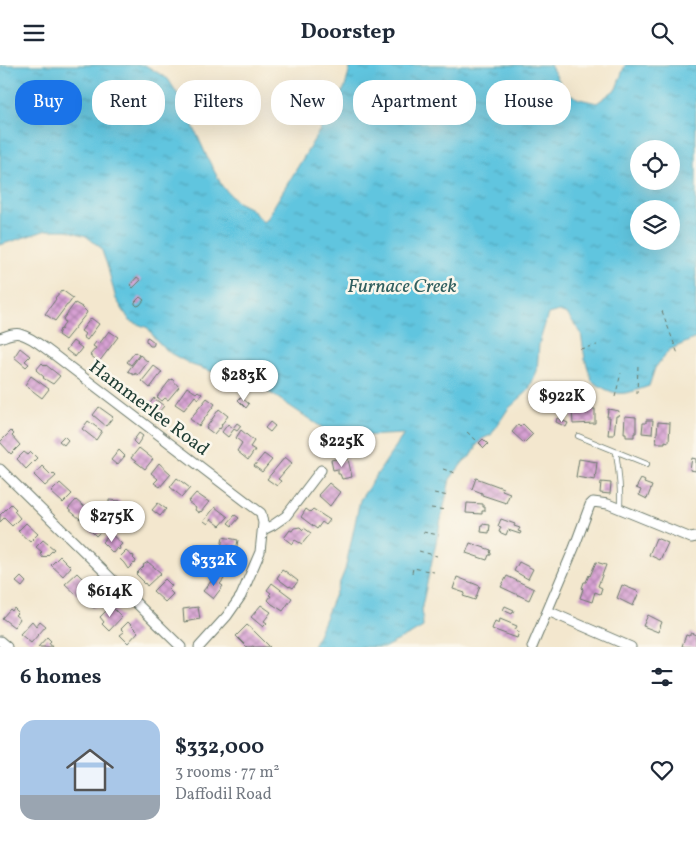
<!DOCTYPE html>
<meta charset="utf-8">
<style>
body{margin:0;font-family:Vollkorn,serif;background:#f6f6f7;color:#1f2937;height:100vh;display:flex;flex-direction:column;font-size:19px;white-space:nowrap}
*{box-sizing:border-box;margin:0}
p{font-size:16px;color:#747a83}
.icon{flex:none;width:28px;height:28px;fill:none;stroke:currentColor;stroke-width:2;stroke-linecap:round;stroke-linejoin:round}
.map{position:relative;height:582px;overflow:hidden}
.side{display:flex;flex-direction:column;background:#fff;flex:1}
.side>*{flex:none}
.hud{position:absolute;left:15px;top:15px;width:666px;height:45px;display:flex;gap:10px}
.buttons{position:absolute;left:630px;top:75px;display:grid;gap:10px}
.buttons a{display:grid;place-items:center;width:50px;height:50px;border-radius:50%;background:#fff;box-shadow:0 5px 20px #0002;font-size:25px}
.price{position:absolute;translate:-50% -42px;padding:0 11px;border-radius:18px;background:#fff;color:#222;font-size:16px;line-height:32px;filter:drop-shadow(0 1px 2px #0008)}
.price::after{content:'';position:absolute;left:50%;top:30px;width:15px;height:11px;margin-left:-8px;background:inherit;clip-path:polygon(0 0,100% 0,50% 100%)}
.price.active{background:#1a73e8;color:#fff}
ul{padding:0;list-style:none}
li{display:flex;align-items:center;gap:15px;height:125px;padding:0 20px}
li span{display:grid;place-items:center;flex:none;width:140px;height:100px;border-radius:15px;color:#555}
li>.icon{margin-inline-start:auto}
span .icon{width:60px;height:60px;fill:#fffc;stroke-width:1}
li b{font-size:21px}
h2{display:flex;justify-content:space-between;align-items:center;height:60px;padding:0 20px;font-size:21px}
.pill{padding:0 18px;border-radius:20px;background:#fff;box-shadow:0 5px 20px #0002;font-size:18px;line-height:45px}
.pill.active{background:#1a73e8;color:#fff}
header{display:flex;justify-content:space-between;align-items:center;height:65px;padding:0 20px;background:#fff;font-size:22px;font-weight:700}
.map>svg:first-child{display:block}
.water{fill:url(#water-ripples);stroke:#40818a;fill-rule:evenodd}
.building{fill:url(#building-cross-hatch)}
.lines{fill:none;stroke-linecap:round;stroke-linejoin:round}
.service-casing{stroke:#69786a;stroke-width:6}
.minor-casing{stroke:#69786a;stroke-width:11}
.path{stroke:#69786a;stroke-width:1;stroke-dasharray:4 4;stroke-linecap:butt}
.service{stroke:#fff;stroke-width:4.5}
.minor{stroke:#fff;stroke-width:9}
.labels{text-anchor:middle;stroke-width:5;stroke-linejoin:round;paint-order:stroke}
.street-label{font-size:19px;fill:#1f3d34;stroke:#fbf7ec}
.water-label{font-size:20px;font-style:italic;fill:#305f5f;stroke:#fbf7ec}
</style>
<header><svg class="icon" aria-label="menu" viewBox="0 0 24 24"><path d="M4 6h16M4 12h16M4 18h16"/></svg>Doorstep<svg class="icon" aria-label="search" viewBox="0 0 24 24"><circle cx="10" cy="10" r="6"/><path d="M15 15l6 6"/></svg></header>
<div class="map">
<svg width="696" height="582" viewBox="0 0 696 582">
<defs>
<pattern id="water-ripples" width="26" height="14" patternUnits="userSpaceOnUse" patternTransform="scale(1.25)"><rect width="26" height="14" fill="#61c5df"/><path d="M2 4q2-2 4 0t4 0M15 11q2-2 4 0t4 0" fill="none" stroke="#4fa1b6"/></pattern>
<pattern id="building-cross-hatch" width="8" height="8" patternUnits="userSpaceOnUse" patternTransform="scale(1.25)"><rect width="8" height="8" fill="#d7a0d3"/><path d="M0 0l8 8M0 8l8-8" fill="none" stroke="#ae84ac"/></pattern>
</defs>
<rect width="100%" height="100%" fill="#fbf7ec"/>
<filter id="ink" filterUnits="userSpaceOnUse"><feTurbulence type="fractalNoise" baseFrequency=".02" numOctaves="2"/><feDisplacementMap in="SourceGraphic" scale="10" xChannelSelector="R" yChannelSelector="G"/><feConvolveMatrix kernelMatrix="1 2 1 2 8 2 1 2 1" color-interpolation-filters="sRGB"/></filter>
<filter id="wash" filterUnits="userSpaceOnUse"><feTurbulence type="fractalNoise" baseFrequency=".0096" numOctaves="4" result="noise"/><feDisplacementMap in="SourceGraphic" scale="20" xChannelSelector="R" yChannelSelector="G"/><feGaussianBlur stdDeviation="1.12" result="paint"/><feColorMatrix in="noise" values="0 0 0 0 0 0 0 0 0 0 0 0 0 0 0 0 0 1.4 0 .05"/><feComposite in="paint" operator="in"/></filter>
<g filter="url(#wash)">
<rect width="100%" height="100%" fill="#f3e7ce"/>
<path class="water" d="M0 0H145L168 14 182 36 207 92 222 121 237 137 251 144 263 157 268 153 274 141 308 85 345 22 351 0H550L565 26 579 34 597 38 616 24 625 0H696V273L669 285 655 303 649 321C621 331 616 332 592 316L585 294 581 268 567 249 559 246 548 249 539 279 537 306 528 326 508 344 491 370 482 374 477 380 472 390 464 396 450 414 422 541 423 562 411 569 385 582H313L345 505 360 435 404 369 362 371 333 370 272 329 240 316 192 300 170 288 156 275 148 263 130 256 116 234 107 200 101 183 86 171 67 165H47L0 180ZM639 84H671V116H639ZM639 144H671V176H639Z"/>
<g id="blocks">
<path class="building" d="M137 212 141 215 133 223 130 220Z
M62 225 73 233 68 240H67L55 256 45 249 56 234 55 233Z
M140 232 144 235 140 240 137 241 135 239V237Z
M75 238 82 242 87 247 86 249 65 275 58 270 60 264 61 265 65 257 63 254Z
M91 253 99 259 87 275 83 272 85 269 81 266Z
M109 266 118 272 99 297 90 290 96 283 93 281 96 277 99 279Z
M147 272 149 273 154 277V279L153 281H150L146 276V274Z
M73 276 82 283 75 292 66 285Z
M20 283 30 291 25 296 29 299 26 302 14 292Z
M135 287 139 290 131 300 127 297Z
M140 290 148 297 138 310 135 308 134 310 128 306Z
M42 298 45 301 46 300 60 311 53 319 43 313 44 312 36 305Z
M154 301 162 307 150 323 142 316Z
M31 311 49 324 42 333 25 320Z
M172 314 179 322 168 335 165 333 162 336 157 332 170 315Z
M187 322 196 328 198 326 202 329 199 334 195 331 184 345 175 339Z
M241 332 249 339 246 343 238 335Z
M154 333 164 341 158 348 148 341Z
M207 333 215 339 199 361 190 354Z
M99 342 113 352 106 361 93 350Z
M219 344 228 351 221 360 222 361 220 364 219 363 214 369 206 363Z
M595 344V358L573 359 572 345Z
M608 344 619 346 618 351H616L614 370H608L610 352H607Z
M625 351 636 352V368H634V372H626V368H624Z
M557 353 568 358 566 362 556 357Z
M646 355H653L652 369 642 368 643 358H646Z
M88 356 102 366 96 375 82 364Z
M270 357 275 361 270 367 265 363Z
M658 357 670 358 669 377 665 376V378H656Z
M237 358 241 361 237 366 234 364 228 372 222 367 228 359 233 363Z
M523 359 533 369 524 378 512 367 518 360 520 362Z
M241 365 254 376 250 382 255 385 248 395 237 386 242 378 236 373Z
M11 366 14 369 12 371 20 380 11 389 0 377Z
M139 368 143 371 137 380 133 376Z
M64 371 68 375 64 380 59 376Z
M483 374 488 379 484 383 479 378Z
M139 383 153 394 145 404 131 393Z
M119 385 125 391 117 400 111 395Z
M24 387 28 390 31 387 37 393 26 404 17 394Z
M264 389 272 395 262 407 254 401Z
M285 392 292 398 278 414 281 416 277 421 267 414Z
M341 393 342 396 348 394 352 412 342 414 340 409H338V404L333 405 331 395Z
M692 393 696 394V406L690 405Z
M579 394 597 397 595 415 576 412Z
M159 398 171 409 160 422 154 418 158 414 151 408Z
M42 401 51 410 53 408 56 411 45 421 34 410Z
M177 413 190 423 182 432 170 422Z
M476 413 503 423 502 425 510 428 506 438 482 430V428L472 424Z
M641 414 645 416 644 418 652 421 647 434 639 430 641 425 636 423Z
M601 417 611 418 610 429 600 428Z
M60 418 72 429 63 438 51 427Z
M329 418 340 427 330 441 318 430Z
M196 428 209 437 201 447 200 446 199 448 195 445 196 443 188 437Z
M76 435 88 445 80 454 68 444Z
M109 435 120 436 119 446 109 445Z
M158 438 166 444 160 451 152 445Z
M467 438 483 439V442H485V446H482V449L466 448Z
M11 439 16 444 14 446 20 453 12 461 4 453 0 457V450Z
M215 442 228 452 220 461 211 454 208 459 204 456Z
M306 444 310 447 313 444 330 455 326 460 322 457 317 464 301 452Z
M235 450 239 453 232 461 228 458Z
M94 451 105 462 96 471 85 460Z
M501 454 515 459 514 461 520 463 518 466 521 467 520 469 508 465 506 470 499 467 501 462 498 461Z
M26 458 38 469 30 477 18 466Z
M482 459 490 460 489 468 481 467Z
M300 462 303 465 304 463 311 468 302 479 295 475 292 479 284 473 290 465 292 466 294 463Z
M110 468 122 479 119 482 120 483 119 485 117 483 113 488 102 477Z
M223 472 238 475 234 497 219 494Z
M656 473 668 478 660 495 649 490Z
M43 475 54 484 46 492 45 491 43 493 40 489 42 487 36 482Z
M470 478 491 485 490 487 491 488V490H489L487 495 466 488Z
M126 486 132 491 133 490 134 492 133 493 136 496 135 499 134 498 128 504 124 498 119 493Z
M60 491 71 502 63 511 51 500Z
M148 497 161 508 147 521 145 518 144 519 142 517 143 516 136 509 144 501 143 500Z
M519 497 533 504 528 514 514 506Z
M596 497 606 500 598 521 602 523 600 529 595 527 592 537 580 533 583 524 582 523 584 517H586L589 510 590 511Z
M282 505 285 507V506L298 516 293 523 290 521 289 522 277 513Z
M77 508 88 519 86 521 87 522 77 530 65 519Z
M217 509 224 514 220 519 223 521 213 534 203 526Z
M507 511 534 524 529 535 501 522Z
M21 512 26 517 22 522 16 517Z
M457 512 480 521 475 535 463 531 465 528 453 524Z
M165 514 172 521 168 524 173 529 165 537 153 526Z
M272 518 292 533 283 546 272 539 268 535 271 531 269 530 271 528 267 525Z
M622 520 639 527 633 541 617 533Z
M94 524 104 534 94 543 88 538 91 535 87 531Z
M261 540 271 547 264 556 267 558 263 562 251 552Z
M111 541 122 552 109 566 102 559 104 557 100 552Z
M505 541 514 545 512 549 503 545Z
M198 542 200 554 184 557 183 544Z
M14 543 18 547 15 550 20 554 14 562 2 553 10 544 12 546Z
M648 550 662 557 658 567 643 561Z
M500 554 517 561 515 565 519 567 517 573 492 564 495 556 499 558Z
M32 556 36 561 40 556 46 561 31 578 20 569Z
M128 557 138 567 128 578 120 570 124 567 121 564Z
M247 560 254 566 270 582H254L253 581 251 582H247L236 571Z
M691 568 696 570V582H685L682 581 686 570 689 571Z
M47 572 51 576 49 578 52 582H38Z"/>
</g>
</g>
<g filter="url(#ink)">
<use href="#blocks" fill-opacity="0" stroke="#69786a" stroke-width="1"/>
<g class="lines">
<g class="service-casing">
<path id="service" d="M578 371 647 399
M616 387C619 407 621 425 620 444"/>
</g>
<g class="minor-casing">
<path id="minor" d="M0 273C6 271 14 267 20 269 32 272 43 282 53 289L261 448 263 458 260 487 241 531 227 551 199 582
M0 404 181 582
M263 465 273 460 286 451 321 405
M548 546 631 582
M0 576 7 582
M532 582 574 483 590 440 593 437 608 439 691 473 696 472"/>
</g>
<path class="path" d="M662 246 678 289
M580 284 597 280
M637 329 638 300
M615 332 621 308
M467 367 485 383
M443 404 458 409
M434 428 448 431
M431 443 446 445
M423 467 439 470
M419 486 437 491
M412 508 413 503 434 507"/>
<use href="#service" class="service"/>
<use href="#minor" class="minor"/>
</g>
</g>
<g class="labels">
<g class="street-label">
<text transform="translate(150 342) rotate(37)" y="7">Hammerlee Road</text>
</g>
<g class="water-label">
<text x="402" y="227">Furnace Creek</text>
</g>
</g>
</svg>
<div class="buttons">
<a><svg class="icon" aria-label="locate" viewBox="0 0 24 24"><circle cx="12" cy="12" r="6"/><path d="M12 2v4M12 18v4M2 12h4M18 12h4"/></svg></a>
<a><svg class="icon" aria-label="layers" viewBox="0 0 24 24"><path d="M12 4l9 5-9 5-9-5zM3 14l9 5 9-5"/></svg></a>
</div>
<b class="price" style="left:244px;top:337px">$283K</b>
<b class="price" style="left:562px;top:358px">$922K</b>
<b class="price" style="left:342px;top:403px">$225K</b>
<b class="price" style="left:112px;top:478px">$275K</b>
<b class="price active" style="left:214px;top:522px">$332K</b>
<b class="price" style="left:110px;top:553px">$614K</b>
<div class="hud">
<a class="pill active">Buy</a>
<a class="pill">Rent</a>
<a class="pill">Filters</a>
<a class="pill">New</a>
<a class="pill">Apartment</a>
<a class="pill">House</a>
</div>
</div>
<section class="side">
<h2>6 homes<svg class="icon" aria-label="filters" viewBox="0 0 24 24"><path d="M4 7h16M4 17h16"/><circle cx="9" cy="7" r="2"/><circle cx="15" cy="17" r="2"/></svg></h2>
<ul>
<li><span style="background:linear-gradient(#a9c7e8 75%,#9aa5b1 0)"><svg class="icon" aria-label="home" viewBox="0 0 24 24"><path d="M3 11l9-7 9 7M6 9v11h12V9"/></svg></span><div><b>$332,000</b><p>3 rooms · 77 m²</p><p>Daffodil Road</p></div><svg class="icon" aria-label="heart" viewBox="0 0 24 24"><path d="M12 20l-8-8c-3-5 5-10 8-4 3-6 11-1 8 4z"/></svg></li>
</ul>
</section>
